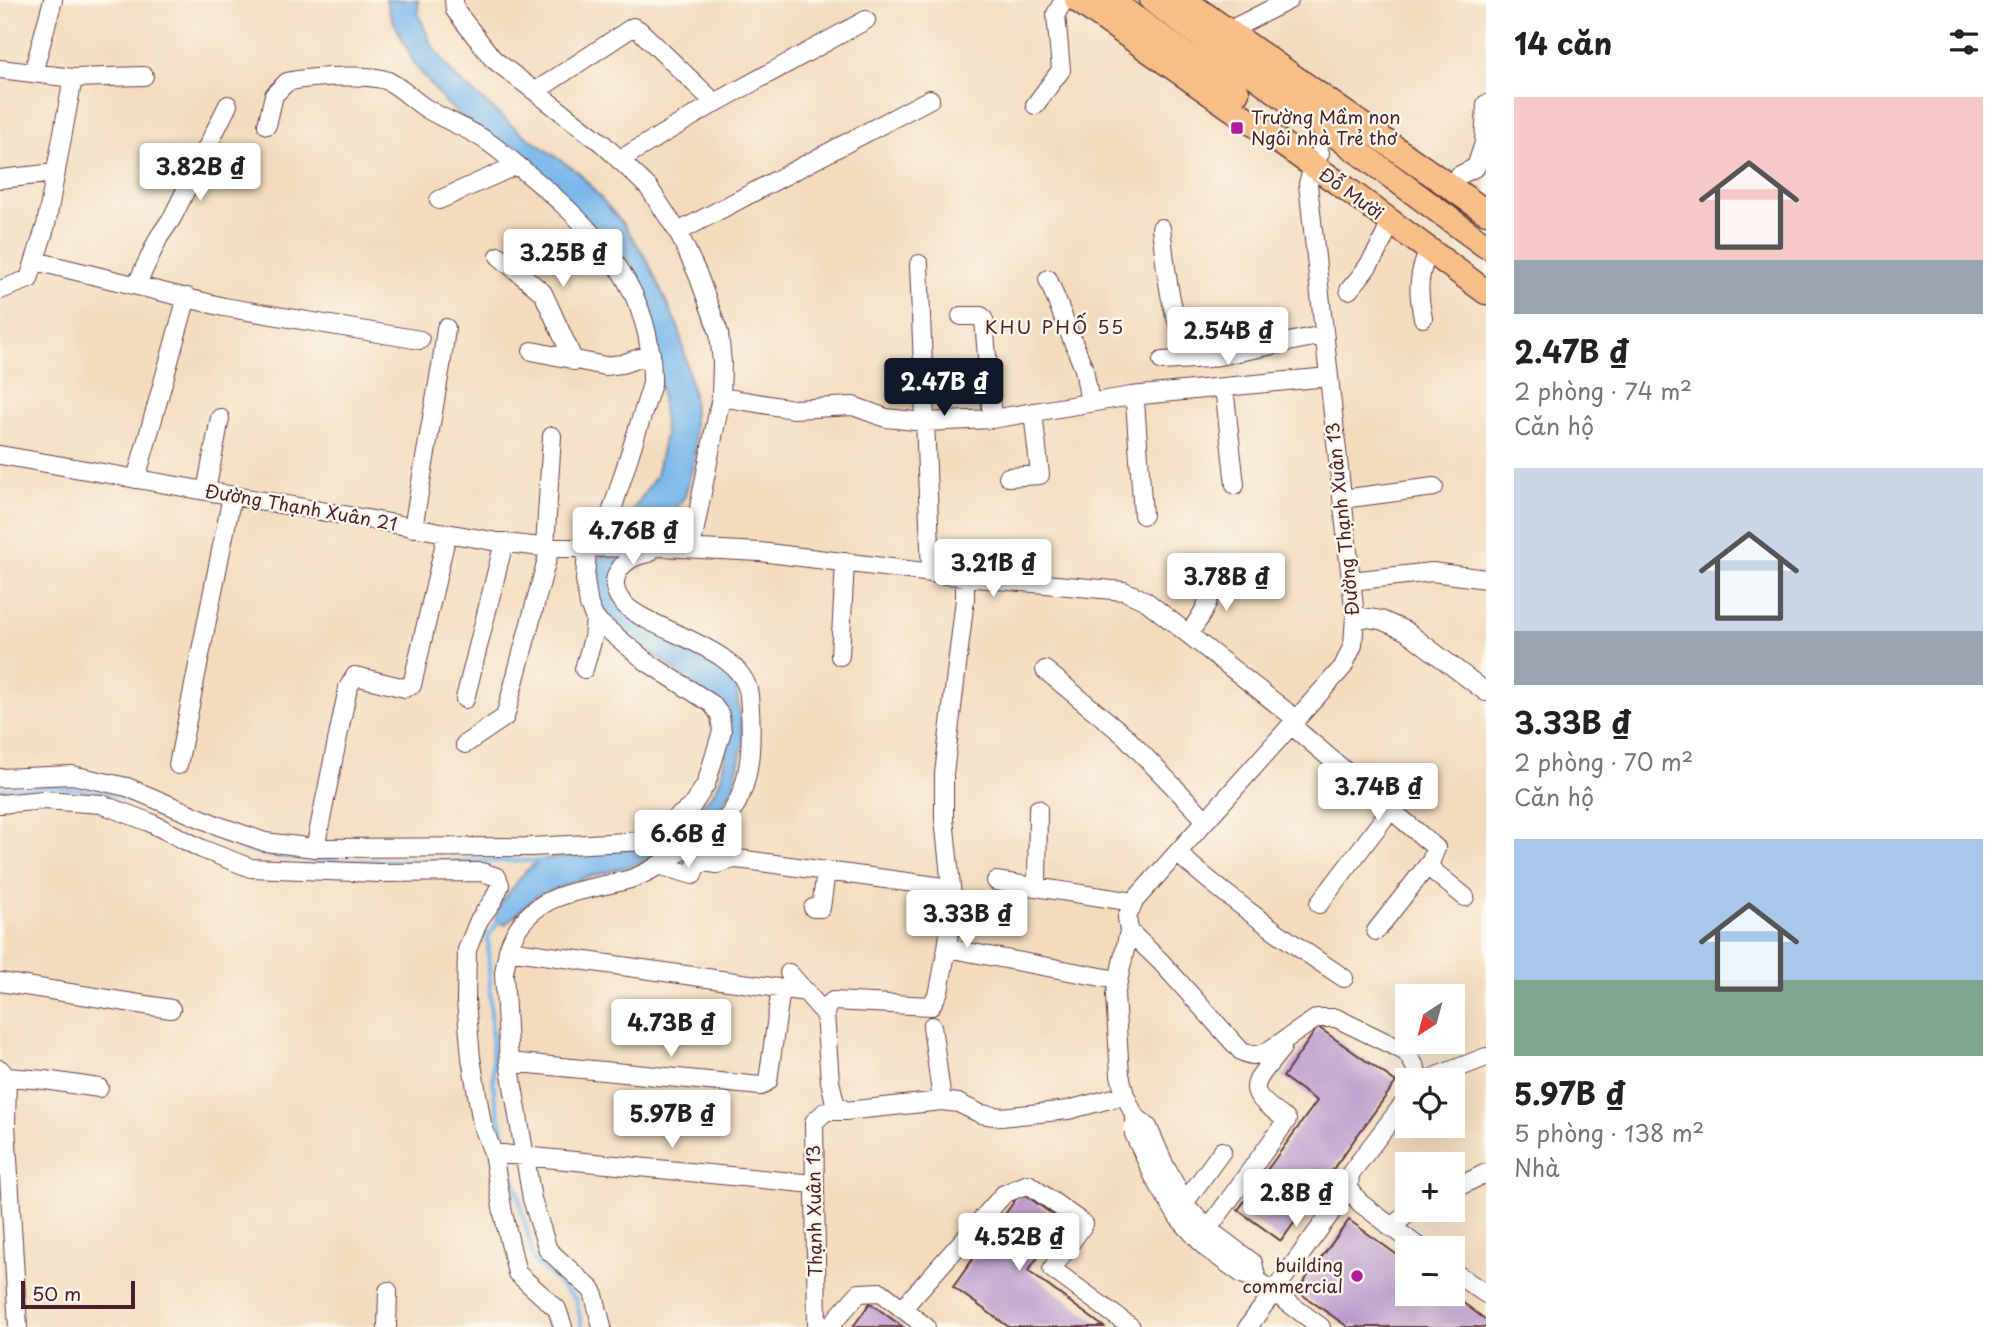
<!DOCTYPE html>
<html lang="vi">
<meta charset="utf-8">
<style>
body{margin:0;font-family:"Playpen Sans",sans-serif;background:#f2f2f2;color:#222;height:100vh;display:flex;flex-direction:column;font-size:26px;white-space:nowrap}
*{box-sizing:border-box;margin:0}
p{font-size:23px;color:#767676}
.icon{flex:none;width:38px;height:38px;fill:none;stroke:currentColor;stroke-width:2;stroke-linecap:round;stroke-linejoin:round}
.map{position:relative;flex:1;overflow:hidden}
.drawer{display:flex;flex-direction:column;background:#fff;width:525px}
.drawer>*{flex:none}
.needle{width:46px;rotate:216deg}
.fabs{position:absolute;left:1395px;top:984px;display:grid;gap:14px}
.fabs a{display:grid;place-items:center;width:70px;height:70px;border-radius:0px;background:#fff;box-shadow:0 7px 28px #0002;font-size:35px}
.scale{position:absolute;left:21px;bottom:18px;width:114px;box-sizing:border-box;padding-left:7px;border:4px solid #4a1f2b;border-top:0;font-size:19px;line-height:24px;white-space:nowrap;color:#4a1f2b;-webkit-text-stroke:5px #fbf7ec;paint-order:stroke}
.price{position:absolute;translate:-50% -60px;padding:0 16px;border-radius:7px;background:#fff;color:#222;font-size:23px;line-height:46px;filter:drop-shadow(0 2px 4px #0008)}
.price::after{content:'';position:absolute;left:50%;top:42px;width:21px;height:16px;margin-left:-10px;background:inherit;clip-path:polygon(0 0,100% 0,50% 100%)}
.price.on{background:#111827;color:#fff}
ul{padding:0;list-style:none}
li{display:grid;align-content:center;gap:14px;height:371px;padding:0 28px}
li span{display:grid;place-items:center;height:217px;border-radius:0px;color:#555}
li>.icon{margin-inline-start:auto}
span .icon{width:126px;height:126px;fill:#fffc;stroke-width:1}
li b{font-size:30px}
h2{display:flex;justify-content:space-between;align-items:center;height:84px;padding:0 28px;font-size:30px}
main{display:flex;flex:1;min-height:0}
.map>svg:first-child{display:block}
.water{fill:#78b7eb;stroke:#616b8b;stroke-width:2}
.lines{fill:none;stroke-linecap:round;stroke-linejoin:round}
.stream{stroke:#78b7eb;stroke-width:4.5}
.building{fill:#bb9bcc}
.minor-casing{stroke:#633b41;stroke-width:20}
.highway-casing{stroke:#633b41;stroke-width:27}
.minor{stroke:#fff;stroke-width:18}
.highway{stroke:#f7be87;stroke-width:24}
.poi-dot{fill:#b5179e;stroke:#fbf7ec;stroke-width:2.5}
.labels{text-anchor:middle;stroke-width:5;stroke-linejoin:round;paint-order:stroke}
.poi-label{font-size:18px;fill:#4a1f2b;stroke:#fbf7ec;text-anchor:start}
.street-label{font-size:18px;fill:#4a1f2b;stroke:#fbf7ec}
.neighbourhood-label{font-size:19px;letter-spacing:2px;fill:#4a1f2b;stroke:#fbf7ec}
</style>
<main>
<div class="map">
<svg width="1486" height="1327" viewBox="0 0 1486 1327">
<rect width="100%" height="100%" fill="#fbf7ec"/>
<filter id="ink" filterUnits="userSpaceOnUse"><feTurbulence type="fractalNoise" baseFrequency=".0143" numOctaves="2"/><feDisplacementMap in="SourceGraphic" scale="14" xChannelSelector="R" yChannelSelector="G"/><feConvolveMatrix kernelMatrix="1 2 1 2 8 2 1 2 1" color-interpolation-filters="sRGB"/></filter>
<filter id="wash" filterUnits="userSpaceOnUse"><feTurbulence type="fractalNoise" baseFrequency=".00686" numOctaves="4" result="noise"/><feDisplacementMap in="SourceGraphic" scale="28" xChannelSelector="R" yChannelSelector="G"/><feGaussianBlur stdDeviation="1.57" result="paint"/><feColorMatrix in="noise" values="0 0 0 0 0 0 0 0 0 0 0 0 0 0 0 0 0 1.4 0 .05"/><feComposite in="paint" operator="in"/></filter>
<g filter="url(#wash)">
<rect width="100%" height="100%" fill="#f3dcbe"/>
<path class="water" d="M386 0H418V13L431 44 455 77 520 132 579 173 625 226 647 260 679 329 693 393 695 457 685 496 665 524 615 577 629 617 735 680 744 742 733 786 710 826 693 837 640 863 581 879 536 896 505 924 496 921V913L501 903 525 872 540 860 631 847 697 811 715 791 721 778 729 733C713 714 698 693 681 675 644 637 575 630 598 562L656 476 665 434 659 370 623 268 500 151 445 102 415 65 391 16Z"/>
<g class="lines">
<path class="stream" d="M0 789 51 786 112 794 157 810 243 849 272 856 325 861H543
M501 917 488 937 494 1095 507 1148
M510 1160 534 1261 576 1300 582 1327"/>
</g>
<g id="blocks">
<path class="building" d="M1318 1027 1396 1082 1281 1241 1238 1210 1317 1101 1283 1077Z
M1021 1192 1063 1222 1028 1271 1104 1327H1009L953 1287Z
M1349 1220 1407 1262V1293H1450L1486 1320V1327H1348L1297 1291Z
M870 1303 903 1327H853Z"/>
</g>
</g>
<g filter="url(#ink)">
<use href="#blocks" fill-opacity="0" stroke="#633b41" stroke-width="2"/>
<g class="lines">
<g class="minor-casing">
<path id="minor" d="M454 0 455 10 493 59 603 144 649 188 678 232 698 275 719 333 722 363 721 397 691 548
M1228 31 1289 0
M0 69 73 78
M33 73 53 0
M536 91 633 27 639 30 715 103
M1035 105 1061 70 1056 14 1064 0
M267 125 274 95 287 82C307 77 370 73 388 81 402 88 414 101 427 109 447 121 470 129 488 142 504 153 519 167 534 179 600 234 654 292 652 384L600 548
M1320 153 1313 166 1308 184 1355 616 1353 645 1343 667 1135 900 1127 917 1129 931 1115 995 1120 1075 1125 1095 1134 1115V1134L1154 1177 1178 1217 1206 1248 1242 1274 1257 1280 1321 1327
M619 160 715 103 866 20
M0 179 56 173
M1451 188 1458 176 1476 167 1484 143 1486 104
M439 200 517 165
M1161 228C1166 263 1168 324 1194 349 1198 353 1204 355 1209 358
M678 232 930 99
M499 256 543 293 574 361
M35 261 224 307 420 340
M919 264 931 573
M1048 279 1084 369 1090 403
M137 284 159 237 172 218 228 105
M0 290 29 279 46 225 73 78 144 76
M1349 290C1368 269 1381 249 1390 222
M961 316H981L984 320 992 419
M1423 318C1418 295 1417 273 1429 252
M532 351 605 366 622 364 651 354
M1162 361 1209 358 1323 335
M1224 387 1235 485
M1131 396 1328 377
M721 397 793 409 853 406 886 418 925 422 992 419 1131 396 1135 401 1143 515
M0 455 498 542 550 548 662 547 760 552 965 577 1124 591 1146 601 1296 719
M1008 477 1040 475 1033 412
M136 479 187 297
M206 491 220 418
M1342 499 1434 487
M413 528 442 360 446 328
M545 547 552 436
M649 553C622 556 602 582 625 605 655 633 744 648 749 695 752 732 754 782 730 814 718 830 696 841 680 852 663 863 642 877 623 881 575 893 526 893 508 950L807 992
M1351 581 1432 572 1486 579
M1355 616 1381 620 1406 631 1486 692
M1188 634C1208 609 1209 599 1217 569
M840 656 845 562
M584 669 593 638 595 619 589 605 585 580 587 548
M1045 670 1124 735 1206 820
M465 699 504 542
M1291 725 1436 848 1431 861 1376 931
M465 744 505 717 550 548
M178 765 232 496
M0 778 72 775 127 787 219 826 265 842 315 848 530 847 646 841 692 806 706 784 722 731 720 715 712 704 647 662 595 619
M0 804 44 800 101 804 149 822 202 849 251 868 379 873 482 872 497 877 500 885 494 899 479 920 467 950 466 1001 471 1058 482 1124 493 1153 503 1213 517 1273 557 1309 563 1327
M315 848 348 688 355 676 405 688 412 685 447 534
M1177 853C1229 899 1286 940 1344 978
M658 865 693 875 697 861 717 864 734 859 746 860 951 888
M1427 866 1465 897
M996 881 1134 902
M1037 887 1038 809
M1319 904 1413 780
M813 908H821L826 871
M1129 931 1161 962 1241 1051C1250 1056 1255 1056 1265 1053L1317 1018H1336L1406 1052 1416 1068 1417 1080
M947 948 1117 980
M508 950 504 973 509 1062 532 1199 548 1250 593 1291 602 1327
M789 973 825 1014 830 1081 835 1103 845 1111
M0 982 171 1009
M825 1014 827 1006 833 1001 931 1006 939 991 947 948 953 905 944 819V774L965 599V577
M932 1026 942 1101
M509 1062 761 1086 768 1081 781 988
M0 1069 7 1077 6 1125 18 1327
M7 1077 45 1080 99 1088
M1427 1080 1486 1057
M1407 1099 1350 1174 1349 1188 1360 1203 1420 1248
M1134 1115 1148 1127 1165 1166 1188 1208 1208 1229 1253 1263 1257 1280
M493 1153 814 1184
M1452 1190 1486 1173
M1185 1202 1222 1151
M1390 1227 1415 1209
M1208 1229 1287 1120C1243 1089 1250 1088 1282 1048
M1452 1271 1486 1294
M902 1309 1004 1194 1028 1184 1084 1224 1052 1269 1131 1327
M387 1327 388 1291
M817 1327 814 1122 826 1111H845L942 1101 958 1103 981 1114 1001 1117 1068 1110 1125 1095
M829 1327 859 1293 881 1292 926 1327
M1248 1327 1349 1188"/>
</g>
<g class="highway-casing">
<path id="highway" d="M1077 0 1348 190 1486 292
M1110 0 1237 92
M1152 0 1486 246
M1184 0 1486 212"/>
</g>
<use href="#minor" class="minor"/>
<use href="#highway" class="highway"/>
</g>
</g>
<g class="poi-dot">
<rect x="1230" y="121" width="14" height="14" rx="3.5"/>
<circle cx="1357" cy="1276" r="7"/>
</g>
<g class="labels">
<g class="poi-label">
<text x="1251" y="124">Trường Mầm non<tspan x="1251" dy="21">Ngôi nhà Trẻ thơ</tspan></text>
<text x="1343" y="1272" text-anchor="end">building<tspan x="1343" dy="21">commercial</tspan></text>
</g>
<g class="street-label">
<text transform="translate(1351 194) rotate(36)" y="6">Đỗ Mười</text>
<text transform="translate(301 508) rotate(10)" y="6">Đường Thạnh Xuân 21</text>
<text transform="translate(1343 519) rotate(-96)" y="6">Đường Thạnh Xuân 13</text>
<text transform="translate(815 1211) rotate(-91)" y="6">Thạnh Xuân 13</text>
</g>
<g class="neighbourhood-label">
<text x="1055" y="334">KHU PHỐ 55</text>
</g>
</g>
</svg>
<div class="fabs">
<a><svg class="needle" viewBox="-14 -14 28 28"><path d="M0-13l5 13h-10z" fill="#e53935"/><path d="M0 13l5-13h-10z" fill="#767676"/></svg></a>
<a><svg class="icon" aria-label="locate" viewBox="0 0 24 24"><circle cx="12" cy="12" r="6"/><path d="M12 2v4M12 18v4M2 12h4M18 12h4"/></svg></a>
<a>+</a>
<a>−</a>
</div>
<div class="scale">50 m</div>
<b class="price" style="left:200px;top:203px">3.82B ₫</b>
<b class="price" style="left:563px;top:289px">3.25B ₫</b>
<b class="price" style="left:1228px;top:367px">2.54B ₫</b>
<b class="price on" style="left:944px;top:418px">2.47B ₫</b>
<b class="price" style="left:633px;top:567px">4.76B ₫</b>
<b class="price" style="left:993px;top:599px">3.21B ₫</b>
<b class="price" style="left:1226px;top:613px">3.78B ₫</b>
<b class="price" style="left:1378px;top:823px">3.74B ₫</b>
<b class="price" style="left:688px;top:870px">6.6B ₫</b>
<b class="price" style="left:967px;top:950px">3.33B ₫</b>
<b class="price" style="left:671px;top:1059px">4.73B ₫</b>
<b class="price" style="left:672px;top:1150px">5.97B ₫</b>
<b class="price" style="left:1296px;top:1229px">2.8B ₫</b>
<b class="price" style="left:1019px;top:1273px">4.52B ₫</b>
</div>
<section class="drawer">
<h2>14 căn<svg class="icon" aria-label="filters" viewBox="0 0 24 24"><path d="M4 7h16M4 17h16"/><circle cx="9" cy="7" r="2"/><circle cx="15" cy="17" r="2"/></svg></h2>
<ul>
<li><span style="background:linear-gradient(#f6c9c9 75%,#9aa5b1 0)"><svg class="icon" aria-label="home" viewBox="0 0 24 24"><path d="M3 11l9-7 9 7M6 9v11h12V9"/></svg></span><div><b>2.47B ₫</b><p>2 phòng · 74 m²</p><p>Căn hộ</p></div></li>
<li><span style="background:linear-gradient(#c9d6e8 75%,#9aa5b1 0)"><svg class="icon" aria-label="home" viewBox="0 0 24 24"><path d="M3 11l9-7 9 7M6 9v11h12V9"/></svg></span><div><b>3.33B ₫</b><p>2 phòng · 70 m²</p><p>Căn hộ</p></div></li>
<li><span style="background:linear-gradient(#a9c7e8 65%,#7fa58c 0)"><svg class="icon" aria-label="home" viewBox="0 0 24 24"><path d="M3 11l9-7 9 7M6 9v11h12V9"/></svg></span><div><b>5.97B ₫</b><p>5 phòng · 138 m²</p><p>Nhà</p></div></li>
</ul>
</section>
</main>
